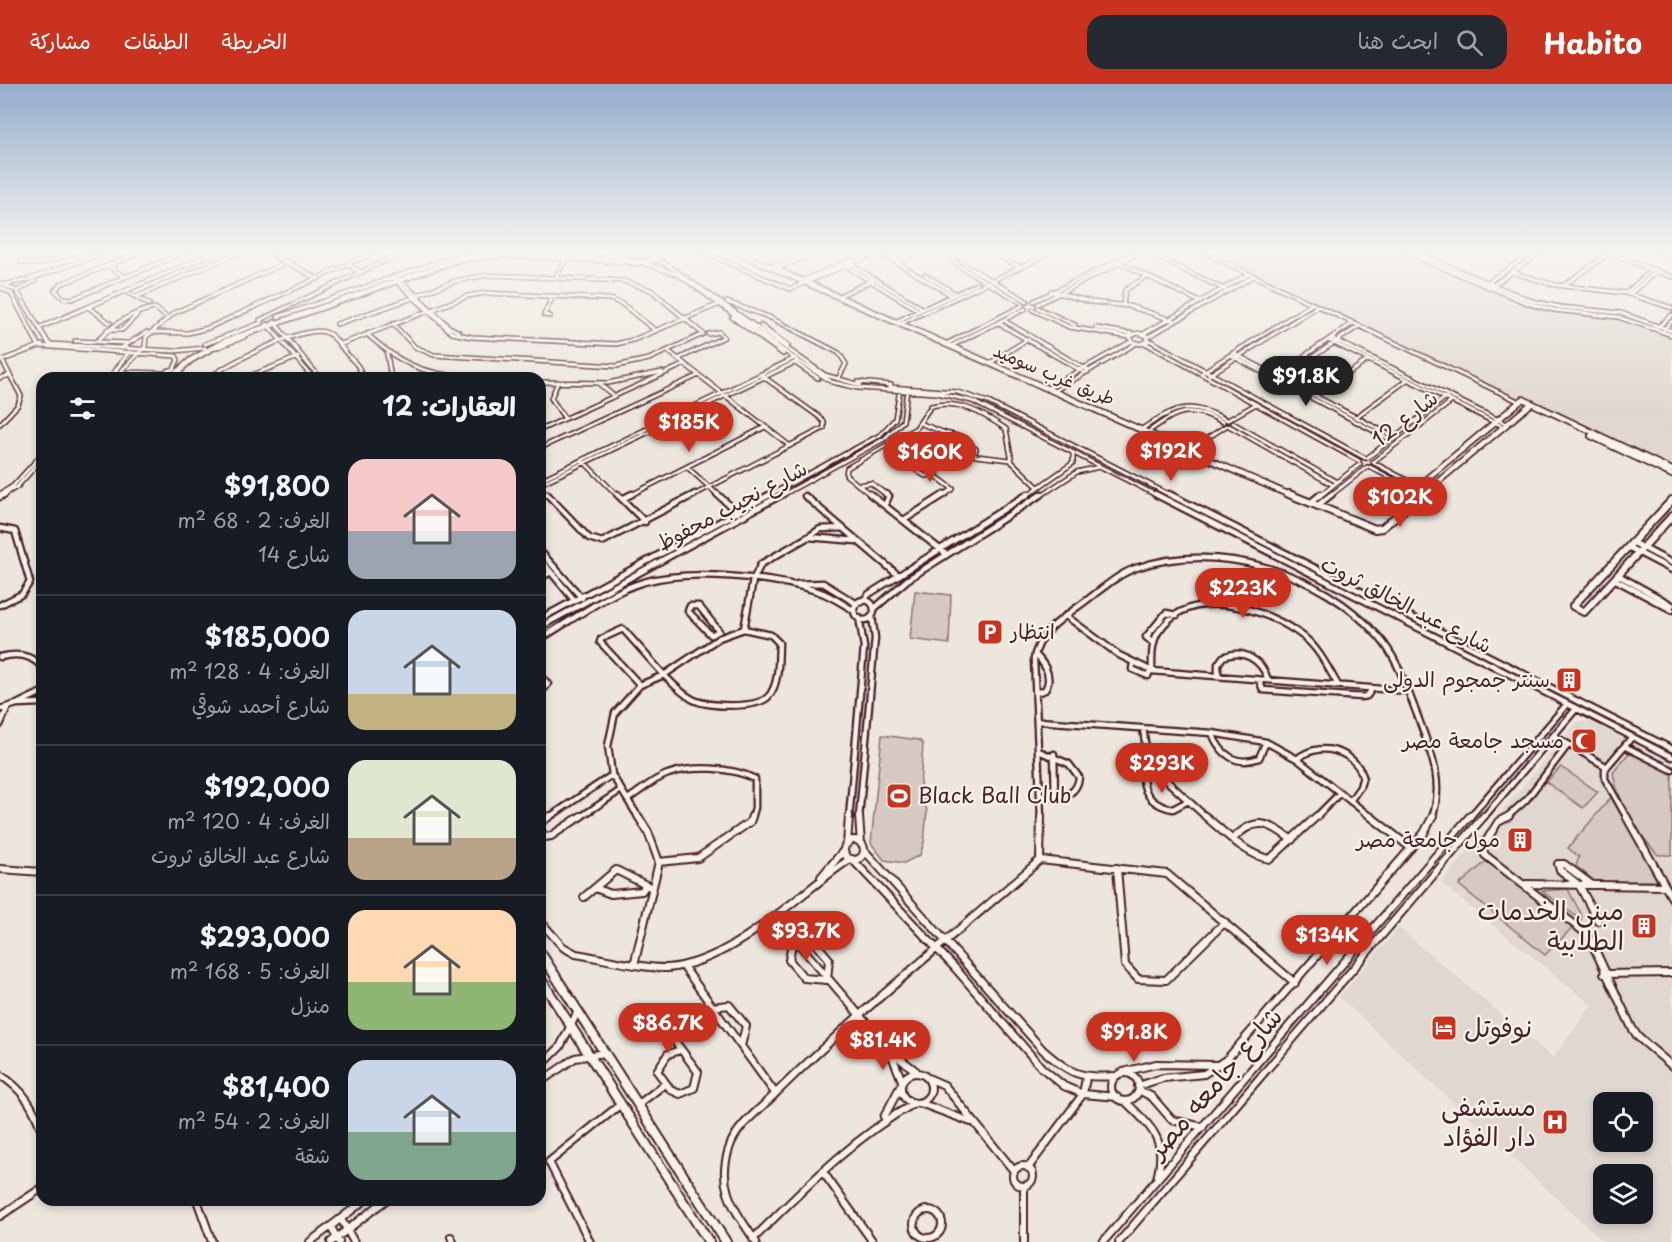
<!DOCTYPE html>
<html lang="ar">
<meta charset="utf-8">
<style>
body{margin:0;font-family:"Playpen Sans","Playpen Sans Arabic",sans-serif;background:#242831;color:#f1f3f6;direction:rtl;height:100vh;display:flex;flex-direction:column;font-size:22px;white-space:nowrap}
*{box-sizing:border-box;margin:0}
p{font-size:20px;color:#9ea1a6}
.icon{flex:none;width:33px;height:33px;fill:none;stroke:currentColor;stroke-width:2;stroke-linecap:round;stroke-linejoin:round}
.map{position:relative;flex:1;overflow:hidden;direction:ltr}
.side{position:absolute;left:36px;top:288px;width:510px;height:834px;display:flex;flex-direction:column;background:#171b24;border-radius:18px;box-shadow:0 3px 9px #0003;direction:rtl}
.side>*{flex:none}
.tools{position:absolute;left:1593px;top:1008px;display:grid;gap:12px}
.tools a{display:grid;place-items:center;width:60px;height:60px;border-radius:12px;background:#171b24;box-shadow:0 3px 9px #0003;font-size:30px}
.price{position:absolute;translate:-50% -51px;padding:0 14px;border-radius:21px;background:#c8321e;color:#fff;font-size:20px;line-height:39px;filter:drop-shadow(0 2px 3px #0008)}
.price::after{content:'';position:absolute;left:50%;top:36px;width:18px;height:14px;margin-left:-9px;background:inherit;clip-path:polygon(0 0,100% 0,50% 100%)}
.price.current{background:#222;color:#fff}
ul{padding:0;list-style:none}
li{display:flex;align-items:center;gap:18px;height:150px;padding:0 30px}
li+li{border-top:2px solid #363941}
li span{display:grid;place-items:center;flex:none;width:168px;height:120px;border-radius:18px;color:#555}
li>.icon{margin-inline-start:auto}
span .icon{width:72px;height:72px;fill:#fffc;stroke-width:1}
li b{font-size:26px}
h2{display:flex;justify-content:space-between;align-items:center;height:72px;padding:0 30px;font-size:26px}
header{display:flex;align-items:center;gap:36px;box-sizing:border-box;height:84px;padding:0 30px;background:#c8321e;color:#fff}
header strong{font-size:28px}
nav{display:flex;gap:33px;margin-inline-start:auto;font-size:21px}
.search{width:420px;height:54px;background:#242831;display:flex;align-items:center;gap:15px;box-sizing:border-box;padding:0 21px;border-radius:18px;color:#9ea1a6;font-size:22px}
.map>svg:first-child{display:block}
.built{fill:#e0d7d0;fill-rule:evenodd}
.green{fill:#d5c9c2;stroke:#907476;stroke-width:1.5}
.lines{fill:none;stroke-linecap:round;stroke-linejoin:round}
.street-far2-casing{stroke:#4a1f2b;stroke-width:6}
.street-far1-casing{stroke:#4a1f2b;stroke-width:9}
.street-casing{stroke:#4a1f2b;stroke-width:10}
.secondary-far2-casing{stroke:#4a1f2b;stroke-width:8}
.secondary-far1-casing{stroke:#4a1f2b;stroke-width:10}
.secondary-casing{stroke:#4a1f2b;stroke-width:12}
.street-far2{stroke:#f7f3e8;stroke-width:3}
.street-far1{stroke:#f7f3e8;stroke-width:4.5}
.street{stroke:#f7f3e8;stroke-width:6}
.secondary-far2{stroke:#f7f3e8;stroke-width:4.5}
.secondary-far1{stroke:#f7f3e8;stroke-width:6}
.secondary{stroke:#f7f3e8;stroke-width:8}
.labels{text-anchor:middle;stroke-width:4.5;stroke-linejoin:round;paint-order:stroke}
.far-street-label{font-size:18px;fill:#4a1f2b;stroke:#f7f3e8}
.street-label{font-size:21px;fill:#4a1f2b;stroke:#f7f3e8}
.poi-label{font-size:21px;fill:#4a1f2b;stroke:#f7f3e8;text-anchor:end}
.near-poi-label{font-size:26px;fill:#4a1f2b;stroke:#f7f3e8;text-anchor:end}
.near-street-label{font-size:26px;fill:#4a1f2b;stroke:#f7f3e8}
</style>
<header>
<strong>Habito</strong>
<div class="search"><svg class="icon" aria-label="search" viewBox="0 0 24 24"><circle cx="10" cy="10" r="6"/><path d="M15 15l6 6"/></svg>ابحث هنا</div>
<nav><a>الخريطة</a><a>الطبقات</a><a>مشاركة</a></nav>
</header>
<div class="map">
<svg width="1672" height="1158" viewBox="0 0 1672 1158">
<rect width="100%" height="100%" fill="#ece6dd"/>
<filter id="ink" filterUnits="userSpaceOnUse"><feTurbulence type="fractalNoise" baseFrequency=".0167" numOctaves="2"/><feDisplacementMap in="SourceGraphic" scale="12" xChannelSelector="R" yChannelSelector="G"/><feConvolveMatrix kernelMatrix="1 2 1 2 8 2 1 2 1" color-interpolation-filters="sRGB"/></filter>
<g filter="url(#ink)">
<path class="built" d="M1205 167H1407L1532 219 1552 224 1620 231 1672 249V387Z
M1577 638H1591L1672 680V1158H1604L1339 913 1399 844 1553 974 1592 921 1441 799ZM1604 1018H1642V1058H1604ZM1604 1090H1642V1130H1604Z"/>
<path class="green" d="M915 507 951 511 949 560 910 555Z
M882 651 919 656 923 660 920 705 927 727 924 758 920 771 904 779 884 776 871 759Z
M1628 670 1635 671 1672 689V771H1658C1637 748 1619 720 1613 689Z
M1561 683 1598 708 1583 724 1546 698Z
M1612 712 1657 797 1596 798 1576 782 1579 773 1568 764Z
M1489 775 1574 842 1545 871 1459 801Z
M1568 805 1582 832 1581 836 1542 807Z"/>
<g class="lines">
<g class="street-far2-casing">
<path id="street-far2" d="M32 167 21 174 22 179 40 180 81 167
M145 167 61 200 55 206 63 214 72 215 188 167
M266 167 318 195
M508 167 565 171
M701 167 790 205 881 167
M885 167 902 178
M952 167 953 175 959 182 1022 219
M960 167V174L965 181 1027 217
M990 167 1019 183
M1201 167 1520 318
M1402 167 1530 220 1554 226 1618 233 1672 251
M1411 167 1532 217 1560 223 1621 229 1672 247
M1604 167 1672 193
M1658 167 1672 172
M879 168 951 211
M655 172 659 167
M656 173 825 291 860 301
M1423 173 1433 167
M1118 178 1200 218
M643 179 679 191 798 277 832 298 858 304 937 309 972 317 1158 412
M850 180 922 224
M107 181 125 193
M347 181 362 188
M846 182 918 226
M771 183 808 167
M776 185 818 167
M1512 188 1555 201 1626 209 1672 224
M925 191 956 210
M396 192 449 243 459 248
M392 193 452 249 472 253 616 260 633 256 722 219
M556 193 568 171
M804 196 854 175
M0 199 17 207 49 260 174 267 205 264
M1487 199 1535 167
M7 200 27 196 109 167
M1492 202 1542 167
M1563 202 1609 169
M0 203 11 209 39 262 176 272 178 276 174 285 167 287 160 294
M17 207 35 197
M125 207 149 220
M1051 207 1091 218 1129 222 1175 237
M1626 209 1653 185
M1630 210 1657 187
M136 213 242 167
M837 213 873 196
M1034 217 1138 167
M727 218 769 233 839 269 846 280 838 295
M1038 220 1140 169 1155 172 1228 207
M1123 221 1125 206 1147 192
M88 223 110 239
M1038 224 1075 241
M1033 226 1069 243 1130 253
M550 232 544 231 553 212
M278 233 447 175 498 167
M732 233 783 270
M1003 236 1089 287
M274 238 320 294
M895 238 977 200
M998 239 1085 289
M267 240 313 294
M337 240 413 214
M393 240 415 263 434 271 616 282 649 275 703 250 651 206 623 197 487 191 455 197 412 213
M900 240 1055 167
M761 242 788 262
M1658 243 1672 231
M39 244 218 167
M1096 244 1134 250
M1664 245 1672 237
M107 246H122L137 231
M151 248 188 249 208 244 377 167
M1138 249 1147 252 1148 257 1141 260 1133 258 1130 252Z
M367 250C403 283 426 290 474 294
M1143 250 1249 190
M1148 253 1254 192
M1331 254 1507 340
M1149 256 1365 374
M1328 256 1504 343
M75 257 127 259
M96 258C113 241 131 228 155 224L165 232
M1145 259 1359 377
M205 260 261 239 260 236 405 167
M946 260 1022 222
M339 261 468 212 485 209 610 215 622 220 656 247
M951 262 1025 225
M218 263 244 253
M121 264 147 248
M668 267 790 362
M1233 269 1394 353
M387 270 391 294
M1230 271 1391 356
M678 275 724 253 719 248 708 250
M0 277 42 261
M795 279 818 294
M990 279 1028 255
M115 288 163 289
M1203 288 1312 220
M1209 291 1318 222
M1276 291 1353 239
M0 294 10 291
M110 294 129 268
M114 294 145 263 146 253 174 229 312 167
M175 294 183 285
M209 294C229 279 301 242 325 248 335 251 341 264 348 271 355 279 361 283 362 294
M245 294 298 273
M1280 295 1359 242
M540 298 608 299 662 288
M558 298 551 314 565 335
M858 298 891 301
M598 299 614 312
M889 303 957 308 988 318 1172 412
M1048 304 1132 257
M1054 307 1137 259
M1315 312 1368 276
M1356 333 1407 296
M1228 336 1256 320
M1233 339 1337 398
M0 340 18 321 21 312 2 276
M922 340 945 349 976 372 1011 376
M1229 342 1333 401
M1142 345C1176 322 1190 316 1227 336
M540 346 685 280
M1148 348C1177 327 1189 320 1223 338
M945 349 957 352 976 365 974 371
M893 360 953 405 943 412
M540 364 699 291
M1189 366 1226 342
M912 373 908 381 925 392 937 390
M1367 374 1446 313
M583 377 618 412
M1373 378 1452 317
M1374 379 1418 402
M687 383 719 412
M1370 383 1413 406
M540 396 795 274
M540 400 798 277
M858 401 871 399 888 412
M540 403 548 412
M0 410 13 402 42 370
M2 412 17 403 42 375
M629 412 765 343
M692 412 824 344V338L818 332 761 291
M768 412 880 351 895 335 900 305
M781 412 884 355 903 337 907 306
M872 412 846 391 847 384 916 344 931 322C959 315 984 330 1006 345L1012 378 1038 403
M1026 412 1073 379V369
M1040 412 1077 388 1099 383
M1320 412 1360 380
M1330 412 1367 383"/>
</g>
<g class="street-far1-casing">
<path id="street-far1" d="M547 410 589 454 602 458 695 410
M617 410 645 438
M717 410 738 429
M870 410 946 470
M1155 410 1672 673
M1169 410 1672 665
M805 412 898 491
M0 413 5 410
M622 415 632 410
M1310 419 1321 410
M885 421 889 412 886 410
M1317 422 1332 410
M904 436 945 410
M0 444 15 447 30 498 22 510 0 521
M808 453 820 445 843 444
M1632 458 1672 479
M1628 463 1672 486
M540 467 582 514
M540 475 575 517
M1618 491 1672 521
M540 494 551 488
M1614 495 1672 526
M797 500 823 499 857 520
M854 526a10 10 0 1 1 20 0a10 10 0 1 1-20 0Z
M862 518 869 510 1028 410
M690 522H699L719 547 711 551 688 527Z
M875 524 907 496 1042 410
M1066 532 1119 571 1152 587 1408 607
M540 535 771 410
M540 543 783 410
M744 545 753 496 761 480 808 453 857 457
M744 545 771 551 779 559C778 575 780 600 768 613 755 625 706 623 692 615 681 609 672 599 664 591L719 554Z
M540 555C573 536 607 509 644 498 690 485 772 493 817 507 830 511 841 519 853 526
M1154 560 1146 553 1166 529 1177 531
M1035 570C1045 580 1053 593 1045 606L1036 609
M0 573C17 569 30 570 42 583
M1133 580 1132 585 1148 592 1150 586
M1152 587C1152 574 1151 558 1159 547 1191 500 1267 524 1304 553 1319 565 1328 584 1338 601
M540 591 548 600 540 610
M1218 591V580L1223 573C1243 564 1262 576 1268 596
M1259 596 1263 606 1362 613 1367 612 1372 605
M640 601 600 558 601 555 623 545 664 591
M640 601 664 591
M19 619 42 608
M0 625 17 620 42 619
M1038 637 1212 649 1266 658 1297 675 1372 734
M0 641 8 623
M1143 644 1147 672 1154 685 1207 734
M1212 649C1220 670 1236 683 1259 674L1266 658
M1554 652 1607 683
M1626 663 1672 686
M1041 668 1069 680 1079 693C1078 705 1071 709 1061 715L1042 712
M1054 670 1055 714
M1297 675C1318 657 1353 665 1363 692L1360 703 1350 717
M1154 685 1143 696C1145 714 1156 722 1173 725L1188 717
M628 715C641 707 653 695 668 690 692 681 732 683 755 695V724L752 734
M548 734 612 691
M579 734 621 706
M639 734 612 691 608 662 615 629 640 601
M849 734 864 563 859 533
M859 734 875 554 872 532
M1041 734 1034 575C1039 546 1065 533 1087 516 1102 505 1118 490 1136 484 1218 456 1321 488 1378 552 1398 574 1407 605 1418 633 1430 667 1445 697 1432 734
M1315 734 1340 709
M1469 734 1567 620
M1483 734 1576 625
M1506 734 1526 716 1568 661
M1627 734 1605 695V685L1632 653"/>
</g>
<g class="street-casing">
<path id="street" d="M859 732 861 760
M1205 732C1223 747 1247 772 1270 775L1317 732
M1370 732 1411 764
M1509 732 1498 738 1482 764 1485 771 1588 851 1632 944 1638 953 1672 982
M1626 732 1672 814
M540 739 550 732
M540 746 545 753 551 752 581 732
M1233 755C1255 732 1269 738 1292 756
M844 766a10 10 0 1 1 20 0a10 10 0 1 1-20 0Z
M847 760 849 732
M864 766 1043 966C1068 988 1079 995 1113 992
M852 775 955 884 1042 984 1064 1002 1083 1010 1117 1013
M1040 776 1167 790 1295 899
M659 778 698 774 750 738 752 732
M1117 784 1125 881 1138 895 1166 896 1225 838
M0 785 42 788
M821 793 844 766
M1526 800 1664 802
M1592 801 1564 780H1558L1560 786 1579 801 1598 837
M595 804 611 810 642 807 645 802
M584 813 616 786 652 804
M775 832 890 967 916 987
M540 837 563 863 576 870C601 874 643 885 667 884 733 879 796 811 850 775
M793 854 812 855 829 875 827 896 804 894 789 876Z
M634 881 659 778 648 748 638 732
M683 882 775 1009
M1604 890 1672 889
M712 923 729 921 746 942 741 962
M659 936 698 988 694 1004 680 1010 671 1006 657 987 668 970 680 966
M890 967 902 997
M540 983 560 963 578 927
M1123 988 1156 980 1216 981
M901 1004a15 15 0 1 1 30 0a15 15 0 1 1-30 0Z
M1111 1003a14 14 0 1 1 28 0a14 14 0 1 1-28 0Z
M0 991C23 1005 34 1023 42 1048
M928 994 944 1001 1014 1087
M540 998 575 974 604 969
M1138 1002 1163 994 1204 990 1227 975 1424 749 1433 732
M1139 1006 1152 1013 1172 1036 1203 1043
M1125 1017C1151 1043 1168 1055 1157 1094
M920 1019 971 1038
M639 1020 666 999
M884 1033 900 1003
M1013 1092a10 10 0 1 1 20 0a10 10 0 1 1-20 0Z
M1028 1084 1083 1010 1086 994
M823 1088 873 1158
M1024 1102V1158
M197 1116 212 1158
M914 1140a14 14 0 1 1 28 0a14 14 0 1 1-28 0Z
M0 1132 42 1104
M341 1135 354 1158
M331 1143 339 1158
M451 1153 453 1158
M753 1155C804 1105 852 1054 915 1019
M310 1158 365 1116
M331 1158 386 1116
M590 1158 549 1078 621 1020
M756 1158C735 1126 715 1103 730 1062 737 1041 762 1024 777 1008 860 926 952 853 1040 776L1041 732
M1103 1158 1470 732
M1119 1158 1484 732"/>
</g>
<g class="secondary-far2-casing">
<path id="secondary-far2" d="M628 167 620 173 634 179 656 176 654 171 644 167
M734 167 1292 412
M606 173 620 170
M170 294 191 276 223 258 460 175 502 171 627 177
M1591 352 1672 391
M1413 406 1523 315 1672 386
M1421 412 1531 320"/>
</g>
<g class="secondary-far1-casing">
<path id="secondary-far1" d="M1289 410 1375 445 1382 444 1423 410
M1672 416 1573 522 1584 528 1672 432"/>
</g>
<g class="secondary-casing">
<path id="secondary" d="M540 868 726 1158
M540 894 709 1158"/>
</g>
<use href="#street-far2" class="street-far2"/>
<use href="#street-far1" class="street-far1"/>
<use href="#street" class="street"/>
<use href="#secondary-far2" class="secondary-far2"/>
<use href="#secondary-far1" class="secondary-far1"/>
<use href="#secondary" class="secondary"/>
</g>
</g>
<linearGradient id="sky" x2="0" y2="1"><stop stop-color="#93acca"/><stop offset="0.51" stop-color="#f6f4f0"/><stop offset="1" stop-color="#f6f4f0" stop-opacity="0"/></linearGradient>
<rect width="1672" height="329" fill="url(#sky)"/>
<defs>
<g id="parking-square" transform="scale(1.35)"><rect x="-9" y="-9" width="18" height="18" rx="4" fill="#c8321e" stroke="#f7f3e8"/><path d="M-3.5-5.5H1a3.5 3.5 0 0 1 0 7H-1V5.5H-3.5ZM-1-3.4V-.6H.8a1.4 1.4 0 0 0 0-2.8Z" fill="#fff"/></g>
<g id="building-square" transform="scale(1.35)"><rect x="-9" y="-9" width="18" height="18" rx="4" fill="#c8321e" stroke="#f7f3e8"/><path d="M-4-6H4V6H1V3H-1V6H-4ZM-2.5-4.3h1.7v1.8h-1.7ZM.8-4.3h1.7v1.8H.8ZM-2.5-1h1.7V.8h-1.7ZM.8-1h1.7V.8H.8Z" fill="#fff"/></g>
<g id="mosque-square" transform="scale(1.35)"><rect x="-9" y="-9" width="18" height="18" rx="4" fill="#c8321e" stroke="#f7f3e8"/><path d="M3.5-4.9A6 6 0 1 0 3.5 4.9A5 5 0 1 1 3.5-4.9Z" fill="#fff"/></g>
<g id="stadium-square" transform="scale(1.35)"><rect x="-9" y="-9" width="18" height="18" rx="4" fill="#c8321e" stroke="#f7f3e8"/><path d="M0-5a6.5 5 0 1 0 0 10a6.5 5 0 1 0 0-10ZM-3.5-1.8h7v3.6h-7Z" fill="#fff"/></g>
<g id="hotel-square" transform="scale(1.35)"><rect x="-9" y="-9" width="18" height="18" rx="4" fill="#c8321e" stroke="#f7f3e8"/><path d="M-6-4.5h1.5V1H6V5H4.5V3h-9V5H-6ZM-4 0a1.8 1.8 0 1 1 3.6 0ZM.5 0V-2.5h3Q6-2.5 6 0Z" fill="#fff"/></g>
<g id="hospital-square" transform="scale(1.35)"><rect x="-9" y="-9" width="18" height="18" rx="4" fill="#c8321e" stroke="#f7f3e8"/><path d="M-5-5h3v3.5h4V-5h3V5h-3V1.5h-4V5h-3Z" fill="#fff"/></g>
</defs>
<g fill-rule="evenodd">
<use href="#parking-square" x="990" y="548"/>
<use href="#building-square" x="1569" y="596"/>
<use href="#mosque-square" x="1584" y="657"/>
<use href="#stadium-square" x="899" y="712"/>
<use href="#building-square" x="1520" y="756"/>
<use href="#building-square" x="1644" y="842"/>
<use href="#hotel-square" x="1444" y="944"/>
<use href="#hospital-square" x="1555" y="1038"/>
</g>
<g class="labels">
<g class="far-street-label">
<text transform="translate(1054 291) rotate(23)" y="6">طريق غرب سوميد</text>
</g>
<g class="street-label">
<text transform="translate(1405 335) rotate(-38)" y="7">شارع 12</text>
<text transform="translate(732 422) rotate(-28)" y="7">شارع نجيب محفوظ</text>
<text transform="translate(1406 521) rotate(27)" y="7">شارع عبد الخالق ثروت</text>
</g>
<g class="poi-label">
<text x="1010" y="555" text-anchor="start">انتظار</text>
<text x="1550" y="603">سنتر جمجوم الدولى</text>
<text x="1564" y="664">مسجد جامعة مصر</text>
<text x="918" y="719" text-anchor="start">Black Ball Club</text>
<text x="1500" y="763">مول جامعة مصر</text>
</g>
<g class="near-poi-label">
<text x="1624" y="836">مبنى الخدمات<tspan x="1624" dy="30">الطلابية</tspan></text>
<text x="1464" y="953" text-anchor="start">نوفوتل</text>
<text x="1536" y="1032">مستشفى<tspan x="1536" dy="30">دار الفؤاد</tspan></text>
</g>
<g class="near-street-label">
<text transform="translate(1215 999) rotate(-49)" y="9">شارع جامعه مصر</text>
</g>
</g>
</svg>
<div class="tools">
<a><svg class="icon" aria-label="locate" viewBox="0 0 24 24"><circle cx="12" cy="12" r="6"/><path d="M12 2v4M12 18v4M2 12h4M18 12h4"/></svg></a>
<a><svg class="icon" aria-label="layers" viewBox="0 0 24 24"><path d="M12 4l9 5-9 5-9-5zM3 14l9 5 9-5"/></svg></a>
</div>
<b class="price current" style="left:1306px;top:323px">$91.8K</b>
<b class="price" style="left:689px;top:369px">$185K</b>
<b class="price" style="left:1171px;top:398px">$192K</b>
<b class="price" style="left:930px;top:399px">$160K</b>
<b class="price" style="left:1400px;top:444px">$102K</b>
<b class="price" style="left:1243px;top:535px">$223K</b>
<b class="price" style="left:1162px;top:710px">$293K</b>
<b class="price" style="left:806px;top:878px">$93.7K</b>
<b class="price" style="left:1327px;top:882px">$134K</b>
<b class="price" style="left:668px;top:970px">$86.7K</b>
<b class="price" style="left:1134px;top:979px">$91.8K</b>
<b class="price" style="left:883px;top:987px">$81.4K</b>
<section class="side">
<h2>العقارات: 12<svg class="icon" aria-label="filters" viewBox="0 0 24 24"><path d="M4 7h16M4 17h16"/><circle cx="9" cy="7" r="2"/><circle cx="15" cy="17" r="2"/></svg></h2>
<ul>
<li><span style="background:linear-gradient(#f6c9c9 60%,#9aa5b1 0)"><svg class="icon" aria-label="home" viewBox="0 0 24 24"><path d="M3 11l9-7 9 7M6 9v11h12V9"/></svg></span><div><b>$91,800</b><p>الغرف: 2 · 68 m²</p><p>شارع 14</p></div></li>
<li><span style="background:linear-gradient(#c9d6e8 70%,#c2b280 0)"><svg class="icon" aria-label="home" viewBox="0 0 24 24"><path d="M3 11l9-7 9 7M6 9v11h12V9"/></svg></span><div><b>$185,000</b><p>الغرف: 4 · 128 m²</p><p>شارع أحمد شوقي</p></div></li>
<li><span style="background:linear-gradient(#dfe7d0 65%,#b9a48a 0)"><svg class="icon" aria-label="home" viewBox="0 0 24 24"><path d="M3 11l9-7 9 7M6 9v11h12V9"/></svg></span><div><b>$192,000</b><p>الغرف: 4 · 120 m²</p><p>شارع عبد الخالق ثروت</p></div></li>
<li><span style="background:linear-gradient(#ffd9b3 60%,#8fb573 0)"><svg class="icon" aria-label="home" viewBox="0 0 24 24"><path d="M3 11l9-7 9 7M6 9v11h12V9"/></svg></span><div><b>$293,000</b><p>الغرف: 5 · 168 m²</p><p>منزل</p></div></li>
<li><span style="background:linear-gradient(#c9d6e8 60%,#7fa58c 0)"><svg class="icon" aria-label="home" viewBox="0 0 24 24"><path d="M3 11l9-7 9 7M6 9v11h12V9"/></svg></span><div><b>$81,400</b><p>الغرف: 2 · 54 m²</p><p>شقة</p></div></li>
</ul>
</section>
</div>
